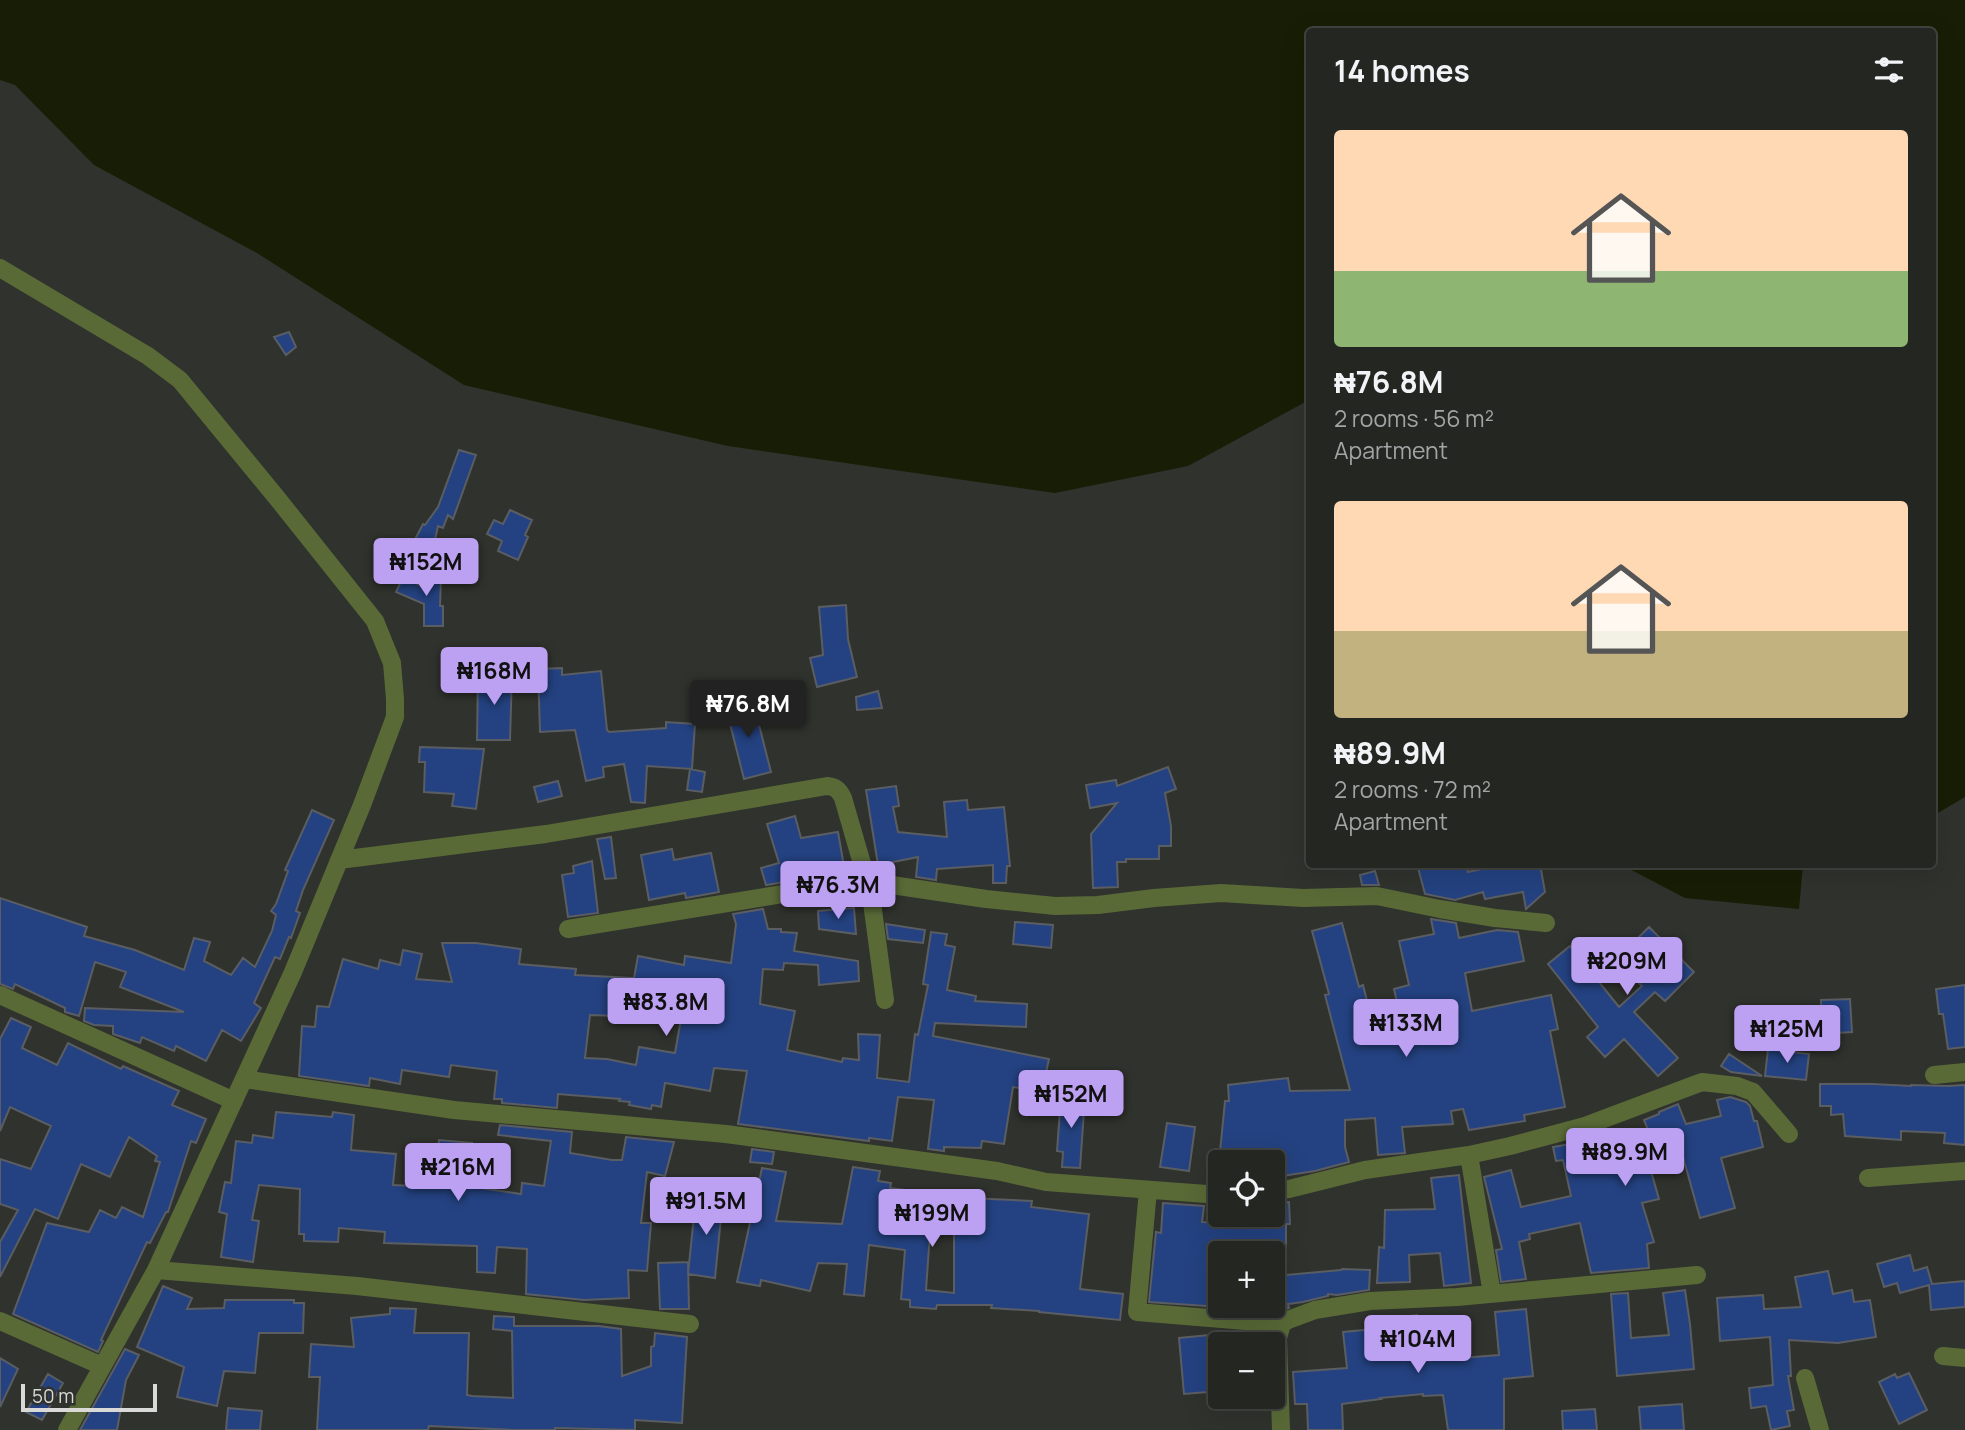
<!DOCTYPE html>
<meta charset="utf-8">
<style>
body{margin:0;font-family:Manrope,sans-serif;background:#2c2e2a;color:#f1f3f6;height:100vh;display:flex;flex-direction:column;font-size:26px;white-space:nowrap}
*{box-sizing:border-box;margin:0}
p{font-size:23px;color:#a3a5a5}
.icon{flex:none;width:38px;height:38px;fill:none;stroke:currentColor;stroke-width:2;stroke-linecap:round;stroke-linejoin:round}
.map{position:relative;flex:1;overflow:hidden}
.sheet{position:absolute;left:1306px;top:28px;width:630px;height:840px;display:flex;flex-direction:column;background:#242622;border-radius:7px;box-shadow:0 7px 28px #0002,0 0 0 2px #414340}
.sheet>*{flex:none}
.buttons{position:absolute;left:1208px;top:1150px;display:grid;gap:14px}
.buttons a{display:grid;place-items:center;width:77px;height:77px;border-radius:7px;background:#242622;box-shadow:0 7px 28px #0002,0 0 0 2px #414340;font-size:35px}
.scale{position:absolute;left:21px;bottom:18px;width:136px;box-sizing:border-box;padding-left:7px;border:4px solid #d9dad7;border-top:0;font-size:19px;line-height:24px;white-space:nowrap;color:#d9dad7;-webkit-text-stroke:5px #30322d;paint-order:stroke}
.price{position:absolute;translate:-50% -60px;padding:0 16px;border-radius:7px;background:#bca0f2;color:#111;font-size:23px;line-height:46px;filter:drop-shadow(0 2px 4px #0008)}
.price::after{content:'';position:absolute;left:50%;top:42px;width:21px;height:16px;margin-left:-10px;background:inherit;clip-path:polygon(0 0,100% 0,50% 100%)}
.price.selected{background:#222;color:#fff}
ul{padding:0;list-style:none}
li{display:grid;align-content:center;gap:14px;height:371px;padding:0 28px}
li span{display:grid;place-items:center;height:217px;border-radius:7px;color:#555}
li>.icon{margin-inline-start:auto}
span .icon{width:126px;height:126px;fill:#fffc;stroke-width:1}
li b{font-size:30px}
h2{display:flex;justify-content:space-between;align-items:center;height:84px;padding:0 28px;font-size:30px}
.map>svg:first-child{display:block}
.water{fill:#171e05}
.building{fill:#244281;stroke:#5a5d62;stroke-width:2;fill-rule:evenodd}
.lines{fill:none;stroke-linecap:round;stroke-linejoin:round}
.street{stroke:#596a37;stroke-width:18}
</style>
<div class="map">
<svg width="1965" height="1430" viewBox="0 0 1965 1430">
<rect width="100%" height="100%" fill="#30322d"/>
<path class="water" d="M0 0H1965V797L1936 814H1932V32H1309V400L1188 466 1055 493 728 446 464 385 257 253 94 165 15 85 0 80Z
M1622 865H1803L1799 909 1685 898Z"/>
<path class="building" d="M289 332 296 347 286 355 274 337Z
M459 450 476 455 453 519 448 515 443 528 438 526 432 553 410 549 423 524 425 525 438 507Z
M510 510 532 520 525 535 528 537 518 560 498 551 502 541 487 534 494 520 503 524Z
M425 576 441 577 440 606H443V626H424V604L396 592 403 577 425 588Z
M846 605 848 639 857 677 817 687 810 658 823 655 819 607Z
M562 668V675L601 671 607 730 609 732 666 728V722L695 724 692 769 647 766 645 803 631 802 624 764 603 767 604 777 586 781 575 730 540 732 538 669Z
M478 673 512 674 510 740H477Z
M878 691 882 708 857 710 856 697Z
M753 701 771 772 744 779 726 708Z
M420 747 484 749 476 809 452 806 454 794 424 792 425 762H419Z
M1168 767 1176 789 1165 793 1171 826V846H1159V859H1126V862H1117L1118 887 1093 888 1091 834 1117 803 1090 808 1086 785 1116 780 1117 786Z
M690 769 705 772 702 792 687 790Z
M558 781 562 796 538 802 534 787Z
M896 786 899 806 893 807 898 832 947 837 944 802 967 800 968 810 1004 807 1010 866H1007L1006 883H993V865L937 869 936 880 916 877 918 857 878 865 866 790Z
M312 810 334 820 303 890 296 911 300 913 291 938 289 937 280 959 275 957 254 1003 261 1008 241 1041 222 1030 206 1061 176 1046 174 1051 142 1037 140 1043 113 1034V1026L94 1025 84 1021 85 1008 184 1012 120 987 126 972 95 962 79 1016 65 1012V1008L15 984 13 989 0 984V898L87 927 84 936 135 950 184 970 194 938 210 942 204 961 231 975 243 958 255 967 272 931 276 915 271 911 276 904 288 871 285 870Z
M795 816 801 838 838 832 845 872 766 885 761 868 779 863 767 824Z
M611 837 616 878 605 879 597 839Z
M672 849 674 860 711 853 719 892 686 898 685 893 649 900 641 855Z
M592 861 598 913 568 917 562 875 574 873 573 866Z
M1417 864H1466L1468 872 1504 864H1540L1545 892 1526 909 1523 892 1485 899 1483 892 1455 900 1425 894Z
M1375 871 1379 885H1362L1360 875Z
M854 908 856 934 819 929 818 911Z
M763 909 768 929H781V932L797 933 794 951 858 961 859 981 819 985 818 965 784 963 783 970 763 969 760 1004 795 1011 787 1050 842 1062 843 1058 859 1060 858 1034 880 1035 877 1078 909 1082 915 1034 918 1035 928 985 923 984 931 932 947 934 945 945 955 947 947 990 976 996 975 1001 1027 1004 1026 1027 935 1023 933 1036 1049 1059 1042 1091 1013 1087 1004 1144 982 1141 981 1148 944 1147V1151L928 1149 934 1100 898 1097 892 1141 869 1138V1141L738 1124 747 1071 714 1068 710 1091 665 1083 661 1107 652 1105 651 1109 629 1105 630 1102 619 1101 620 1099 558 1094 557 1108 502 1103V1099H494L497 1071 451 1065 449 1077 402 1070 400 1084 370 1078 369 1086 299 1076 302 1026 315 1027 317 1006 329 1007 343 959 378 969 380 960 400 965 403 950 422 954 416 979 452 982 442 943H476L521 949 519 964 576 969 575 975 634 978 638 956 684 965 685 956 731 963 736 924 733 914ZM617 1007 681 1019 675 1053 639 1047 636 1065 607 1059 585 1058 590 1015 617 1016Z
M1431 919 1456 923 1459 938 1497 930 1518 932 1524 961 1465 973 1472 1011 1551 995 1558 1029 1550 1031 1565 1107 1524 1115 1525 1121 1469 1130 1463 1109 1451 1111 1453 1124 1402 1127 1405 1153 1378 1155 1375 1118 1345 1120V1147L1349 1162 1315 1171 1282 1176 1272 1175V1162H1219L1225 1101H1229L1228 1085 1288 1078 1290 1091 1350 1090 1325 995 1329 994 1312 931 1342 923 1359 987 1363 985 1376 1036 1403 1029 1394 989 1409 985 1399 941 1434 934Z
M1015 922 1053 925 1051 948 1013 944Z
M886 924 925 930 923 943 888 939Z
M1649 927 1694 972 1665 1001 1655 992 1634 1012 1678 1058 1658 1076 1624 1039 1605 1057 1587 1037 1598 1027 1548 964 1570 946 1619 1007 1642 986 1616 960Z
M1965 985V1047L1948 1049 1943 1014H1939L1936 989Z
M1850 999 1852 1032 1822 1034 1821 1000Z
M11 1018 31 1027 22 1048 57 1065 68 1043 121 1069 123 1066 179 1091 172 1105 206 1119 196 1143 191 1141 168 1212H166L150 1243 147 1242 101 1340 103 1341 98 1352 13 1314 47 1223 89 1232 100 1210 116 1218 122 1207 143 1217 160 1162 155 1161 157 1156 129 1137 110 1177 81 1164 58 1219 35 1209 0 1277V1242L18 1210 0 1204V1159L31 1169 51 1126 10 1107 0 1131V1039Z
M1768 1049 1809 1054 1806 1080 1765 1076Z
M1729 1054 1762 1076 1731 1072 1721 1066Z
M1820 1084H1873L1911 1086V1085L1948 1086 1965 1085V1145L1944 1143 1945 1133 1901 1131V1140L1845 1136 1843 1114 1831 1115V1106H1820Z
M1061 1096 1085 1097 1080 1168 1062 1167 1063 1152 1057 1151Z
M1730 1097 1746 1102 1750 1106 1754 1121H1757L1763 1147 1721 1158 1735 1208 1700 1218 1683 1157 1649 1164 1659 1199 1642 1203 1654 1242 1647 1244 1649 1268 1591 1273 1580 1223 1529 1234 1530 1239 1519 1242 1526 1279 1501 1282 1496 1250 1502 1249 1484 1177 1511 1170 1521 1207 1571 1196 1563 1160 1556 1161 1553 1147 1582 1142 1584 1152 1650 1135 1644 1120 1659 1114V1112L1678 1104 1686 1124 1721 1116 1717 1100Z
M276 1112 332 1117 333 1112 354 1115 351 1150 396 1154 393 1185 434 1187 439 1140 472 1143 467 1186 521 1194 522 1183 544 1186 551 1141 498 1135 500 1125 572 1132 570 1153 612 1160H622L626 1137 674 1142 665 1176 647 1172 641 1223H651L647 1271 628 1270 629 1298 584 1300 526 1294 527 1249 497 1247 495 1273 477 1272V1246L384 1243 385 1232 339 1228 338 1242 304 1241V1234H299L300 1189 259 1185 252 1220 259 1221 253 1262 221 1257 227 1214 219 1212 225 1182 231 1183 236 1141 252 1143 253 1135 273 1138Z
M1167 1123 1195 1127 1189 1171 1160 1167Z
M752 1149 774 1152 772 1164 750 1162Z
M853 1167 880 1171 878 1181 891 1183 890 1188 914 1191 912 1201 932 1205 926 1290 954 1293V1203L968 1205 969 1198 1032 1201 1031 1207 1089 1214 1080 1289 1123 1294 1120 1320 1039 1312V1311L991 1308 992 1305H937L936 1309 910 1307V1300L901 1299 905 1250 869 1245 864 1296 844 1294 847 1264 818 1263 810 1291 761 1280 760 1286 737 1282 762 1168 786 1172 776 1221 842 1224Z
M1459 1175 1471 1283 1444 1286 1440 1253 1409 1255 1410 1282 1377 1283 1379 1247 1384 1248 1385 1210 1435 1209 1431 1178Z
M696 1196 723 1198 715 1278 688 1274Z
M1289 1202 1290 1224H1286V1275L1341 1270 1342 1269 1370 1270 1369 1290 1337 1295 1328 1294V1296L1303 1302 1288 1304 1289 1308 1285 1309H1272V1253L1220 1251V1307L1149 1302 1156 1232 1161 1233 1163 1203 1204 1206 1202 1222 1259 1223V1214H1272V1203Z
M1910 1255 1914 1271 1927 1267 1932 1284 1965 1281V1307L1931 1310 1929 1285 1900 1293 1897 1283 1884 1287 1877 1264Z
M688 1262 689 1309H660L658 1263Z
M1828 1271 1833 1294 1852 1290 1854 1302 1870 1300 1876 1337 1838 1343 1789 1340 1791 1376H1788L1794 1410 1787 1411 1790 1426 1771 1430 1766 1406 1751 1408 1749 1388 1773 1385 1770 1337 1720 1341 1717 1298 1763 1295 1764 1309 1801 1307 1795 1277Z
M163 1286 192 1298 187 1309 224 1308 225 1300H294V1303H304L303 1333H259L255 1373 224 1371 217 1406 177 1397 184 1367 137 1347Z
M1685 1290 1690 1324 1694 1369 1617 1376 1611 1294 1628 1293 1631 1338 1669 1335 1663 1293Z
M390 1308 416 1309 414 1333H469L467 1395 472 1396 513 1398 512 1331 493 1329 494 1316 514 1317V1326H599L621 1329 622 1376 651 1366V1347L654 1346 655 1333 687 1337 682 1423 635 1420V1430L555 1428V1430H513L429 1426 428 1430H317L320 1377H309L311 1344 354 1347 351 1318 390 1314Z
M1526 1309 1533 1376 1504 1379V1430H1448L1443 1395 1423 1396V1394L1380 1398 1381 1399 1342 1404 1343 1430H1308L1307 1404H1295L1293 1372 1347 1368 1343 1332 1385 1328 1384 1319 1417 1315 1422 1361 1499 1355 1495 1312Z
M1220 1334V1391L1184 1394 1179 1338Z
M125 1349 139 1355 126 1380 117 1430H80Z
M0 1358 18 1369 0 1407Z
M1909 1373 1927 1410 1899 1424 1879 1382 1895 1374 1897 1378Z
M48 1374 63 1383 42 1420 26 1412Z
M1682 1404 1684 1430H1641L1639 1407Z
M228 1408 262 1411 260 1430H226Z
M1595 1409 1597 1430H1563L1562 1411Z"/>
<g class="lines">
<path class="street" d="M0 268 148 356 180 380 277 498 375 621 392 663 395 699V717L362 805 293 972 156 1270 67 1430
M339 860 546 834 827 786C836 787 839 790 843 798L865 874 869 880 885 884 986 899 1055 906 1098 905 1154 898 1221 893 1303 898 1377 896 1440 909 1495 918 1546 923
M568 929 869 880 885 1000
M0 995 234 1101
M1934 1075 1965 1072
M244 1079 454 1110 726 1134 997 1171 1046 1182 1220 1195
M1469 1155 1492 1294
M1868 1178 1965 1171
M1148 1190 1137 1312 1282 1324
M1272 1191 1289 1189 1365 1170 1469 1155 1510 1146 1585 1126 1702 1082 1737 1086 1753 1092 1789 1134
M156 1270 357 1286 690 1324
M0 1321 102 1366
M1943 1356 1965 1358
M1805 1378 1820 1430
M1281 1430 1278 1338 1282 1324 1288 1320 1315 1310 1370 1301 1457 1297 1697 1275"/>
</g>
</svg>
<div class="buttons">
<a><svg class="icon" aria-label="locate" viewBox="0 0 24 24"><circle cx="12" cy="12" r="6"/><path d="M12 2v4M12 18v4M2 12h4M18 12h4"/></svg></a>
<a>+</a>
<a>−</a>
</div>
<div class="scale">50 m</div>
<b class="price" style="left:426px;top:598px">₦152M</b>
<b class="price" style="left:494px;top:707px">₦168M</b>
<b class="price selected" style="left:748px;top:740px">₦76.8M</b>
<b class="price" style="left:838px;top:921px">₦76.3M</b>
<b class="price" style="left:1627px;top:997px">₦209M</b>
<b class="price" style="left:666px;top:1038px">₦83.8M</b>
<b class="price" style="left:1406px;top:1059px">₦133M</b>
<b class="price" style="left:1787px;top:1065px">₦125M</b>
<b class="price" style="left:1071px;top:1130px">₦152M</b>
<b class="price" style="left:1625px;top:1188px">₦89.9M</b>
<b class="price" style="left:458px;top:1203px">₦216M</b>
<b class="price" style="left:706px;top:1237px">₦91.5M</b>
<b class="price" style="left:932px;top:1249px">₦199M</b>
<b class="price" style="left:1418px;top:1375px">₦104M</b>
<section class="sheet">
<h2>14 homes<svg class="icon" aria-label="filters" viewBox="0 0 24 24"><path d="M4 7h16M4 17h16"/><circle cx="9" cy="7" r="2"/><circle cx="15" cy="17" r="2"/></svg></h2>
<ul>
<li><span style="background:linear-gradient(#ffd9b3 65%,#8fb573 0)"><svg class="icon" aria-label="home" viewBox="0 0 24 24"><path d="M3 11l9-7 9 7M6 9v11h12V9"/></svg></span><div><b>₦76.8M</b><p>2 rooms · 56 m²</p><p>Apartment</p></div></li>
<li><span style="background:linear-gradient(#ffd9b3 60%,#c2b280 0)"><svg class="icon" aria-label="home" viewBox="0 0 24 24"><path d="M3 11l9-7 9 7M6 9v11h12V9"/></svg></span><div><b>₦89.9M</b><p>2 rooms · 72 m²</p><p>Apartment</p></div></li>
</ul>
</section>
</div>
